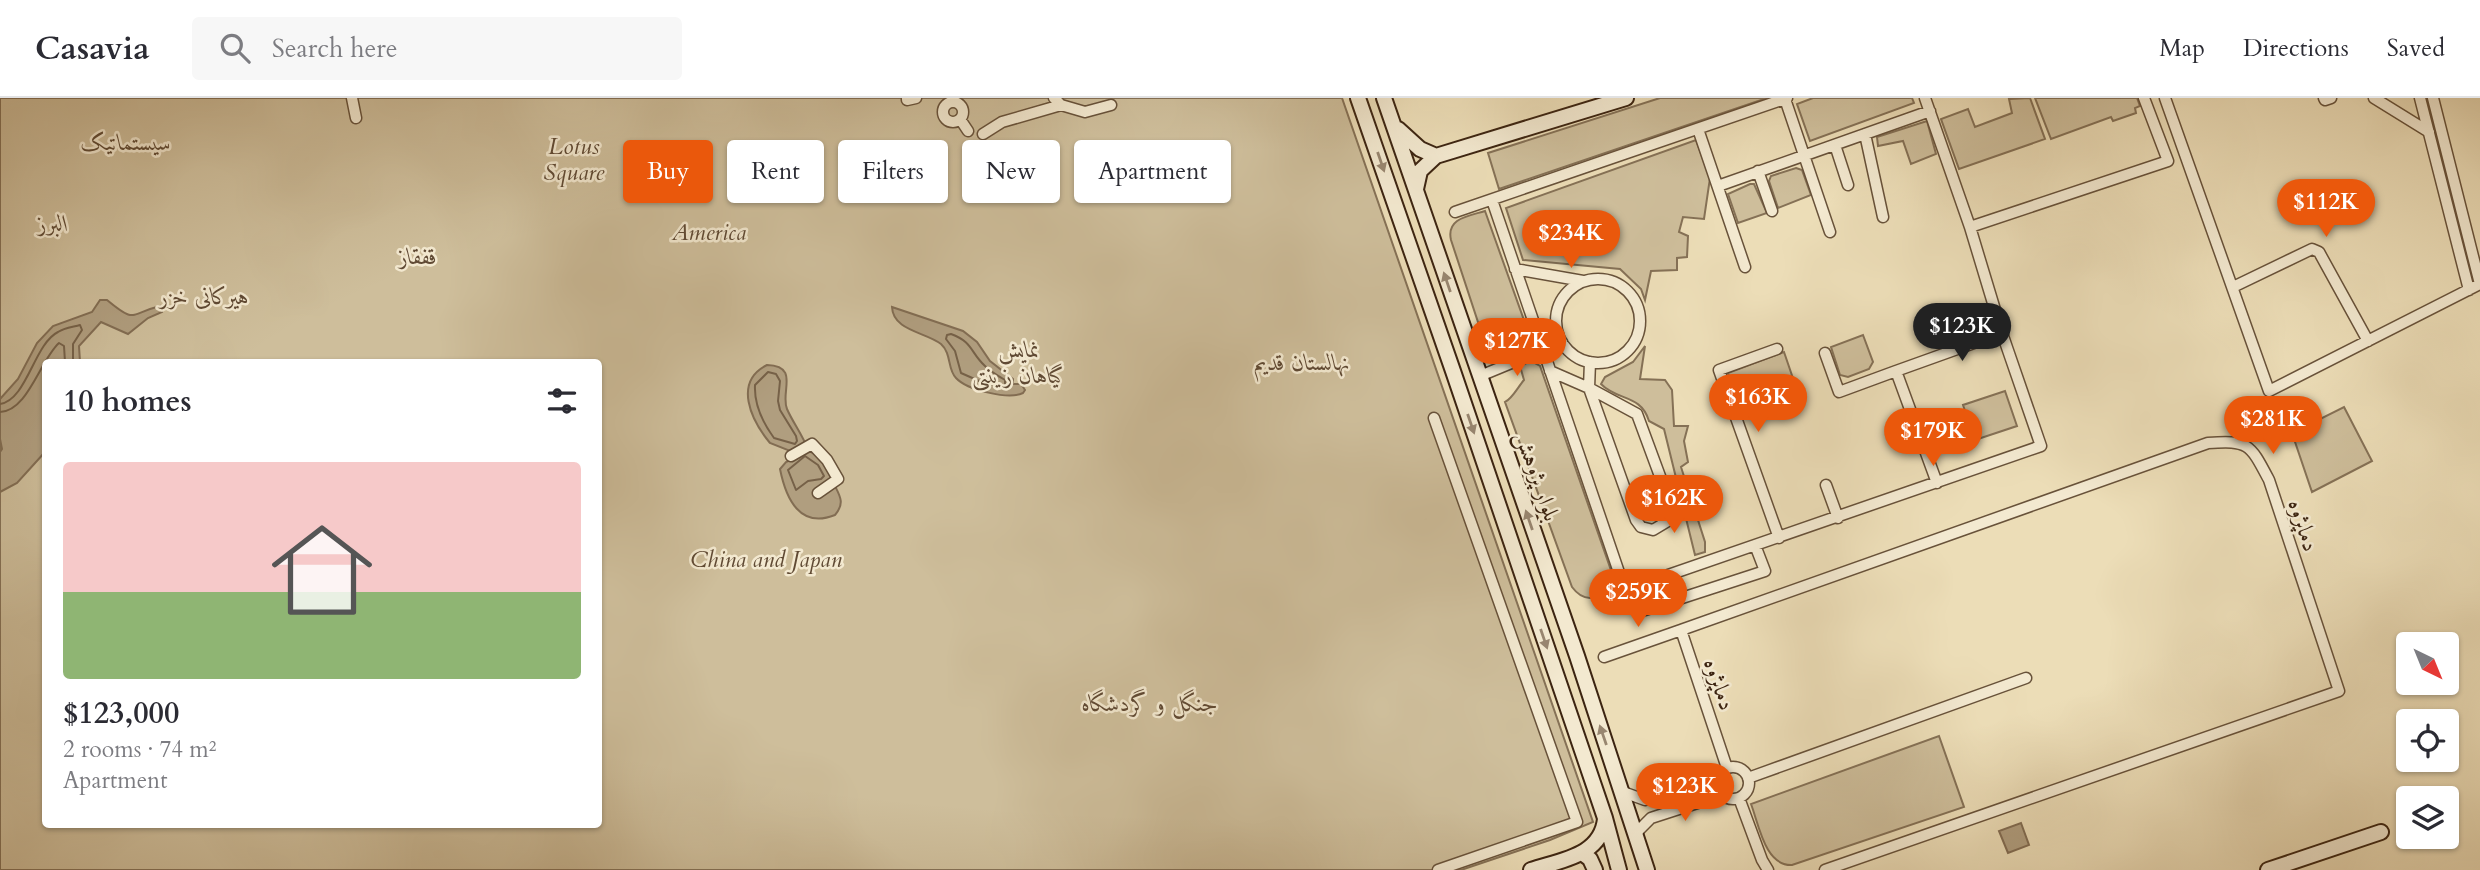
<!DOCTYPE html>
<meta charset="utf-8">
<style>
body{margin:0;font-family:Cardo,Amiri,serif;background:#f7f7f7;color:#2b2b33;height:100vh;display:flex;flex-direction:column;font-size:26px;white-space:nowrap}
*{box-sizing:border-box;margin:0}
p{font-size:23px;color:#7c7c81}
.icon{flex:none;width:38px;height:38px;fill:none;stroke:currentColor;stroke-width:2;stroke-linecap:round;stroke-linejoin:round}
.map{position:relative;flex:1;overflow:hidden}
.sheet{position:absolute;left:42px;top:261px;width:560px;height:469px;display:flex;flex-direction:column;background:#fff;border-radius:7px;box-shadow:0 2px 5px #0004}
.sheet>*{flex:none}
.banner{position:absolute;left:623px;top:42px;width:665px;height:63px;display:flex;gap:14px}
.needle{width:46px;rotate:137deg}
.tools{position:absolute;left:2396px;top:534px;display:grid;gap:14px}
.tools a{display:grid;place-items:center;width:63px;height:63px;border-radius:7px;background:#fff;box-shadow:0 2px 5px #0004;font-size:35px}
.price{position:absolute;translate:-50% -60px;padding:0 16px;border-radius:24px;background:#ea580c;color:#fff;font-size:23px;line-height:46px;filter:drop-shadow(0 2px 4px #0008)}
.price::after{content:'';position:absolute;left:50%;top:42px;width:21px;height:16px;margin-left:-10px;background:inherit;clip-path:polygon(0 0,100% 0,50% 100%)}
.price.current{background:#222;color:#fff}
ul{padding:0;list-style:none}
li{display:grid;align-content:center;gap:14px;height:371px;padding:0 21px}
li+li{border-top:2px solid #e1e1e2}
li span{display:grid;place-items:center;height:217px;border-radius:7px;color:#555}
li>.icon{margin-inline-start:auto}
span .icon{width:126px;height:126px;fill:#fffc;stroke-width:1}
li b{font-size:30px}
h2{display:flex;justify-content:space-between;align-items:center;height:84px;padding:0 21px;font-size:30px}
.tag{padding:0 24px;border-radius:7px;background:#fff;box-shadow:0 2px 5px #0004;font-size:24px;line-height:63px}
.tag.current{background:#ea580c;color:#fff}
header{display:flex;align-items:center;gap:42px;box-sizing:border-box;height:98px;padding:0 35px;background:#fff;border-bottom:2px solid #e1e1e2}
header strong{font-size:33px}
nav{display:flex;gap:38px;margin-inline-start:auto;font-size:24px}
.search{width:490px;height:63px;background:#f7f7f7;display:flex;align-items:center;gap:18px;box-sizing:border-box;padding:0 24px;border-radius:7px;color:#7c7c81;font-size:26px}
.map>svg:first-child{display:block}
.green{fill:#cebe9b;stroke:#857156;stroke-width:2;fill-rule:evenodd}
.water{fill:#b09e7f;stroke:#826d53;stroke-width:2}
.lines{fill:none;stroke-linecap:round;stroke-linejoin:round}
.shore{stroke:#766148;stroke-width:2}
.street-casing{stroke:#68523a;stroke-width:13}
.secondary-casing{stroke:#3c2411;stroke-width:18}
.street{stroke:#f3e9d0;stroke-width:10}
.secondary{stroke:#f3e9d0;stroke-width:14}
.oneway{fill:#988670}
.labels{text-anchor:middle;stroke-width:5;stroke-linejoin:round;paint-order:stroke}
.park-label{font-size:23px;font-style:italic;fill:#604a34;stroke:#f3e9d0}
.street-label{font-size:23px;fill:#3c2411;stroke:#f3e9d0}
</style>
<header>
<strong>Casavia</strong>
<div class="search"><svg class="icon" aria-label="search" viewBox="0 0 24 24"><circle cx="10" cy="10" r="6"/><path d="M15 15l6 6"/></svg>Search here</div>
<nav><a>Map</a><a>Directions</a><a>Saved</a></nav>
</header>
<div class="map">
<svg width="2480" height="772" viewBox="0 0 2480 772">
<rect width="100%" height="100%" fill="#ecddb7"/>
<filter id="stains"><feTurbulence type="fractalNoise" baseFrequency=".00286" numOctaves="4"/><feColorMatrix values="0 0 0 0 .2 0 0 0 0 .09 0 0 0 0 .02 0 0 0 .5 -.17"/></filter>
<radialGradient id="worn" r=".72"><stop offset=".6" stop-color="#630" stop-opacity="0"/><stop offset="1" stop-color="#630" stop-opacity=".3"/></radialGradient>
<path class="green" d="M0 0H1342L1593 724 1550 742 1461 772H0ZM46 264H598V726H46Z
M1660 0H1767L1499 91 1488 55Z
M1813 0H1912L1914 5 1810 43 1797 6Z
M2030 0 2045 41 1959 71 1941 21 1968 11 1975 29 2012 15 2009 1Z
M2035 0H2137L2140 8 2135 10 2136 15 2113 23 2111 19 2051 41Z
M1927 23 1936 56 1911 66 1903 43 1878 48 1877 39Z
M1696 42 1710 80 1704 121 1683 119 1679 134 1688 138 1687 159 1677 160V172L1651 173 1645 202 1641 191 1620 171 1523 162 1506 110Z
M1796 70 1802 72 1811 97 1778 110 1769 83 1771 78Z
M1750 86H1754L1767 115 1738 125 1728 96Z
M1485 113 1525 225 1523 231 1509 233 1506 228H1484L1478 224 1451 142C1446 120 1469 118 1485 113Z
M1863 237 1873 264 1869 271 1848 279 1840 277 1831 249Z
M1645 248 1640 281 1665 282 1672 292 1674 328H1688L1684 343 1688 364 1681 369 1705 444V454L1695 457 1664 331 1649 323C1641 296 1617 303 1601 286L1605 279 1633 264Z
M1784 254 1799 298 1786 303 1777 283 1736 297 1728 275Z
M1531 263 1540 268 1614 481C1605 500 1586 508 1572 489L1505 304C1512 301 1518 289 1524 282L1520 268Z
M2005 293 2017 328 1975 342 1963 307Z
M2344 309 2372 363 2312 394 2292 335Z
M1939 638 1964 709 1792 767C1765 768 1759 727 1751 706Z"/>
<path class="water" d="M100 202H107C136 226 129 216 160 208L162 214 148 220 128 236 101 224 79 248 80 264H46L45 354 17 385 0 394V354L2 351 0 341V301L18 281 37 245 53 228 92 214Z
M892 209 963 233 977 244 990 263 1013 281V286H1021L1025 292 1023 295C1009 302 967 292 956 280 947 271 952 256 941 246 926 234 893 233 892 209Z
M767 267C800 268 780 294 787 311 793 325 803 337 808 352 823 360 827 370 833 384 839 397 846 404 835 417 800 431 786 401 780 371L786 364 791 362 793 354 770 345C751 322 733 284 767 267Z
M2021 725 2029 747 2008 755 1999 733Z"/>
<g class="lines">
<path class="shore" d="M951 236C973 244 970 254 985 268 991 274 998 278 1005 282V288L986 286 961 275 955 253 946 241 947 237Z
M768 274 776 276 780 283 778 303 780 312 796 338 797 343 795 346 774 340C763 325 754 306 755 287Z
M0 306C27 302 34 246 58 234 64 230 73 229 80 227L82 232 73 246V264
M0 314C28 313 40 262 59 245L64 248 65 264
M805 358 818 367 824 378 821 381 808 383 796 392 788 372Z"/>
<g class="street-casing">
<path id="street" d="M352 0 356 20
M907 0V2L916 0
M1054 0 1061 7 1085 14 1111 7
M1925 0 1970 129
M2165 0 2269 293 2480 186 2433 0
M2324 0 2325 2 2331 0
M2374 0 2429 34
M2420 0 2469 192
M1785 1 1830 134
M943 14a10 10 0 1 1 20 0a10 10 0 1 1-20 0Z
M960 21 968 33
M1698 31 1745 169
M983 36 1002 24 1061 7
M1865 36 1883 119
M1835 47 1848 87
M1758 73 1772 113
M1718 88 1930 13
M1492 102 1625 492 2041 348 2002 235 1970 129 2168 63 2144 0
M1455 114 1787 0
M1515 171 1583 183
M1556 223a42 42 0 1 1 84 0a42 42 0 1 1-84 0Z
M2233 189 2312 151 2319 154 2368 243
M1467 240 1535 233 1556 227
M1777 251 1719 272 1779 440
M1825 255 1839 294 1896 273 1937 385
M1550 273 1589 290 1590 264
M1896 273 2002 235
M1480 278 1562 244
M1589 290 1637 316 1671 408 1668 423 1653 432 1641 429 1636 422Z
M1731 307 1774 289
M1434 320 1577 724 1438 772
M791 358 812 346 827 362 838 381 818 395
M1826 387 1838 420
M1625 492 1645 512 1765 473 1755 447
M1604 559 1681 532
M1717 685a16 16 0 1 1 32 0a16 16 0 1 1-32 0Z
M1727 670 1681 532 2208 345C2249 342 2250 346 2269 382L2339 593 1825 772
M1748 680 2026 580
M1623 694 1645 702 1717 683
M1739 700 1762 762 1768 772
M1636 735 1651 720 1722 697"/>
</g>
<g class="secondary-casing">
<path id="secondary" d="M1358 0 1453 273 1605 720 1619 772
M1384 0 1577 558 1647 772
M1398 31 1420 51 1436 58
M1416 91 1420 73 1436 58 1626 0
M1582 755 1590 761 1595 772
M1531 772C1561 762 1601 758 1605 721
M2268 772 2381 734"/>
</g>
<use href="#street" class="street"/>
<use href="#secondary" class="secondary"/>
</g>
<defs><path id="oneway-solid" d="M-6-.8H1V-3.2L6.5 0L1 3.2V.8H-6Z" transform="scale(1.75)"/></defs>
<g class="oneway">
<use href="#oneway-solid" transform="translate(1381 64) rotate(71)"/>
<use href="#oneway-solid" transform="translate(1447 184) rotate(-109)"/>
<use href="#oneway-solid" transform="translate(1471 326) rotate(71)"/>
<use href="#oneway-solid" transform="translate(1529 422) rotate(-109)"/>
<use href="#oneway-solid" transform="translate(1544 541) rotate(71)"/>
<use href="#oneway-solid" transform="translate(1603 637) rotate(-109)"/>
</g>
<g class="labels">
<g class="park-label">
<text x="126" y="52">سیستماتیک</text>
<text x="574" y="56">Lotus<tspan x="574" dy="26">Square</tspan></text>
<text x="53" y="133">البرز</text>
<text x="709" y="142">America</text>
<text x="418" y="166">قفقاز</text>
<text x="204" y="206">هیرکانی خزر</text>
<text x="1019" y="259">نمایش<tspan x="1019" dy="26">گیاهان زینتی</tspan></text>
<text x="1302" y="272">نهالستان قدیم</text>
<text x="766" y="469">China and Japan</text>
<text x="1150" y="613">جنگل و گردشگاه</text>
</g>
<g class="street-label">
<text transform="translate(1538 378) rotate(71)" y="8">بلوار پژوهش</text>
<text transform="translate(2304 427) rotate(72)" y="8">دماپژوه</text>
<text transform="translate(1720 586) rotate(71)" y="8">دماپژوه</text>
</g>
</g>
<rect width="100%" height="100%" filter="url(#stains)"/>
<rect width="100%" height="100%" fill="url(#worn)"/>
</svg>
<div class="tools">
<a><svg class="needle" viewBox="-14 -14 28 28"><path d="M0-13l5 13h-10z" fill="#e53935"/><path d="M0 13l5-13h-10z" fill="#7c7c81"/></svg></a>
<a><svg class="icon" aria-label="locate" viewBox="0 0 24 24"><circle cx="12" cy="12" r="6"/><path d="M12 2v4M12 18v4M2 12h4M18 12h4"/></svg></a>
<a><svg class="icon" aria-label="layers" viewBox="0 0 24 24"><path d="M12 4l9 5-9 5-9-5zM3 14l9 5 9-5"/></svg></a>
</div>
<b class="price" style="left:2326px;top:141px">$112K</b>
<b class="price" style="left:1571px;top:172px">$234K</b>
<b class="price current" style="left:1962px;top:265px">$123K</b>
<b class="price" style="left:1517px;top:280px">$127K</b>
<b class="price" style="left:1758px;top:336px">$163K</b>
<b class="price" style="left:2273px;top:358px">$281K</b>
<b class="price" style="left:1933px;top:370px">$179K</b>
<b class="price" style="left:1674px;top:437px">$162K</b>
<b class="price" style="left:1638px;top:531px">$259K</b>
<b class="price" style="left:1685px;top:725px">$123K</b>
<div class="banner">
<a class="tag current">Buy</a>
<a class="tag">Rent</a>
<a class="tag">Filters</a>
<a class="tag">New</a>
<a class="tag">Apartment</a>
</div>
<section class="sheet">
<h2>10 homes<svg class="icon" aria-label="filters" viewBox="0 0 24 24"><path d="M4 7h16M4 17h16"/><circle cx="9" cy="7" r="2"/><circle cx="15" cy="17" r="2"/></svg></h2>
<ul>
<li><span style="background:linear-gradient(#f6c9c9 60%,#8fb573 0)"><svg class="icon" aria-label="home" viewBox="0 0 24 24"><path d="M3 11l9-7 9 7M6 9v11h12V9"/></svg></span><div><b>$123,000</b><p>2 rooms · 74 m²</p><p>Apartment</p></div></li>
</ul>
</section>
</div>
